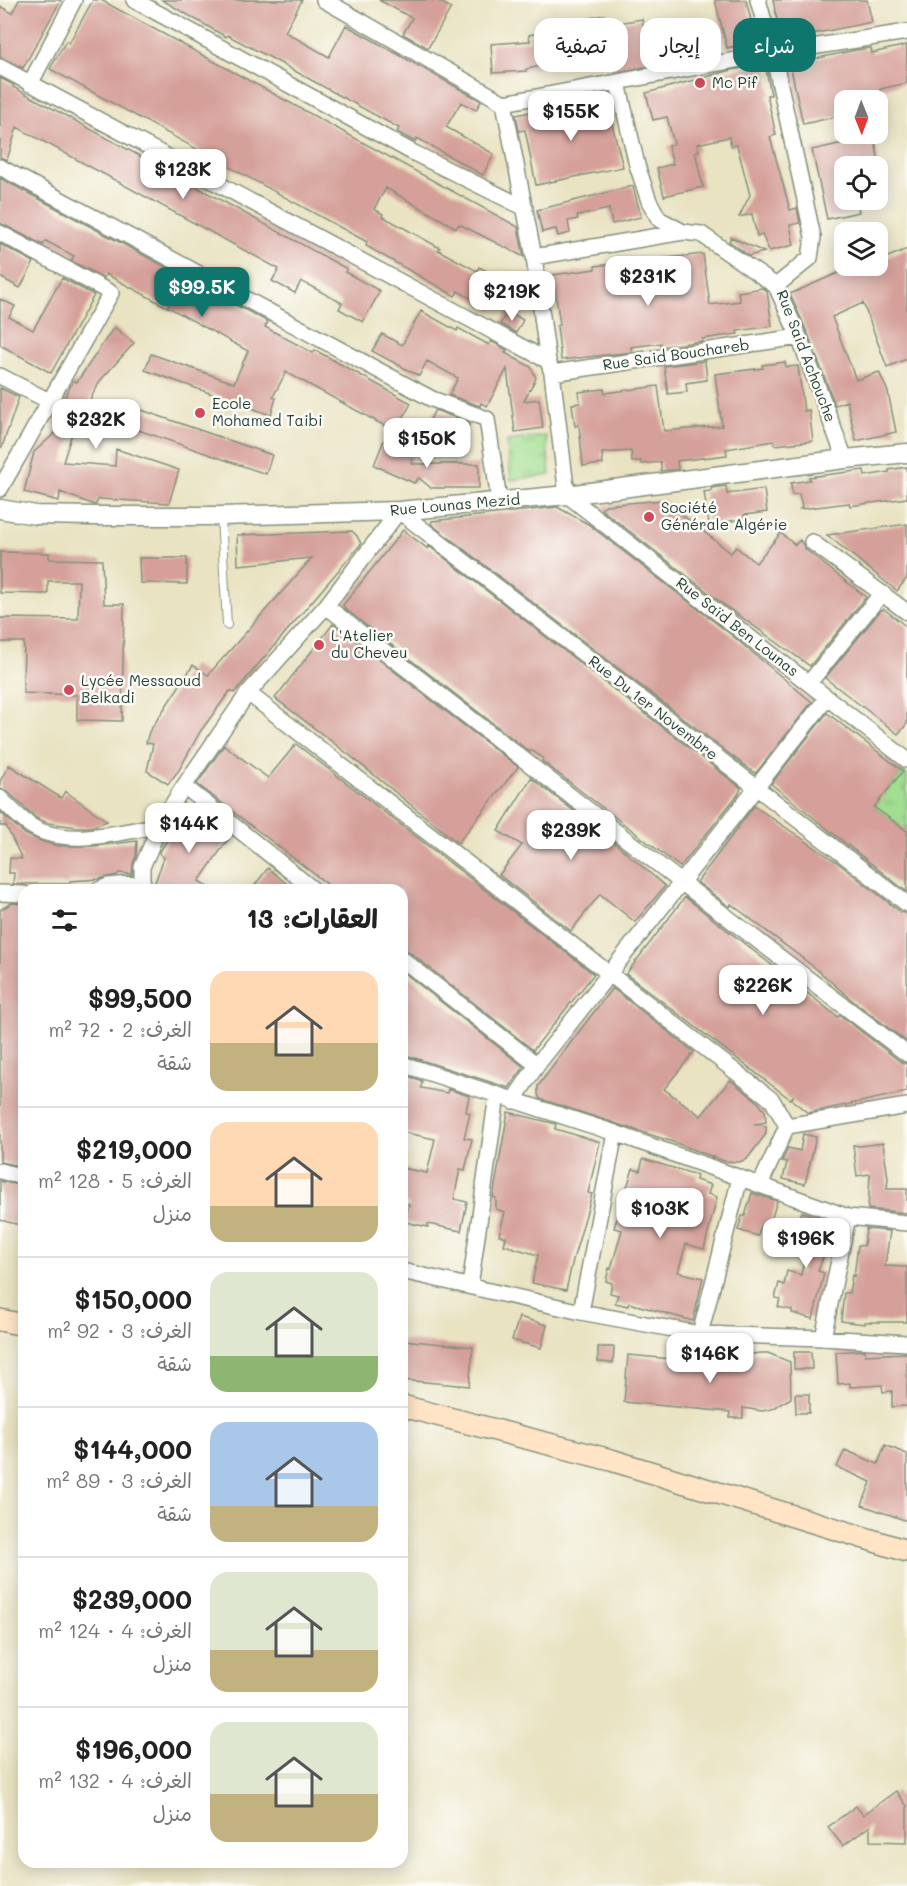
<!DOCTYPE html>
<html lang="ar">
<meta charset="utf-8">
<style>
body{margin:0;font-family:Mali,"Playpen Sans Arabic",sans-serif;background:#f2f2f2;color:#222;direction:rtl;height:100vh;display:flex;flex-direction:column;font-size:22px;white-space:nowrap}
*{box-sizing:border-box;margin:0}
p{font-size:20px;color:#767676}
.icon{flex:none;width:33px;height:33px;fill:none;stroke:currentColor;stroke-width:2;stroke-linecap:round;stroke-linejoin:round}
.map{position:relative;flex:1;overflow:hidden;direction:ltr}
.side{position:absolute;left:18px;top:884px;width:390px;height:984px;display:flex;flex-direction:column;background:#fff;border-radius:18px;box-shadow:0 3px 15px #0003;direction:rtl}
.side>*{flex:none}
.banner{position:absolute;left:426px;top:18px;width:390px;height:54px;direction:rtl;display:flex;gap:12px}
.needle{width:39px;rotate:179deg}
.tools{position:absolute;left:834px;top:90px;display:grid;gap:12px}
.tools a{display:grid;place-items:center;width:54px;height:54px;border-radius:12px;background:#fff;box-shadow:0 3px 15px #0003;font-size:30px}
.price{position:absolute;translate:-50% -51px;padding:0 14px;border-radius:12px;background:#fff;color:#222;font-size:20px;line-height:39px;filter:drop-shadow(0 2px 3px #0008)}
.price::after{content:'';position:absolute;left:50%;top:36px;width:18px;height:14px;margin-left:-9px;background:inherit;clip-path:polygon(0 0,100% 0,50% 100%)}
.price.active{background:#0f766e;color:#fff}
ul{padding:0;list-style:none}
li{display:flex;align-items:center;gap:18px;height:150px;padding:0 30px}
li+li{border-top:2px solid #e0e0e0}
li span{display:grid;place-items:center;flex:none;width:168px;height:120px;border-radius:18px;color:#555}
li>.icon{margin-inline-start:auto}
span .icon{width:72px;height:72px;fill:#fffc;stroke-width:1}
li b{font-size:26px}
h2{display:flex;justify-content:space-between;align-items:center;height:72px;padding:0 30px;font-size:26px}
.chip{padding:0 21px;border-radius:18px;background:#fff;box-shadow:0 3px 15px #0003;font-size:21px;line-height:54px}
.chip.active{background:#0f766e;color:#fff}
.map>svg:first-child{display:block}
.grass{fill:url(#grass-tufts);stroke:#608e62;stroke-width:1.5}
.building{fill:#d5a09a}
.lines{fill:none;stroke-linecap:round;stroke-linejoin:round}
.service-casing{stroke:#84907b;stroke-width:10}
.minor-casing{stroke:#84907b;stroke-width:18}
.tertiary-casing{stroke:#84907b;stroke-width:21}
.secondary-casing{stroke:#84907b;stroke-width:24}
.service{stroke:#fff;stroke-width:8}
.minor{stroke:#fff;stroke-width:15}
.tertiary{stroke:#fff;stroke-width:18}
.secondary{stroke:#ffe4c6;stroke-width:21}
.poi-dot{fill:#d1495b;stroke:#fdfcf7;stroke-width:2}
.labels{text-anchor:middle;stroke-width:5;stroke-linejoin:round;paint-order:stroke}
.poi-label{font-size:15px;fill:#1f3d34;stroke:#fdfcf7;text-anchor:start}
.street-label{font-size:15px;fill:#1f3d34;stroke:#fdfcf7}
</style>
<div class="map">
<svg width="907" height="1886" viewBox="0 0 907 1886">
<defs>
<pattern id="grass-tufts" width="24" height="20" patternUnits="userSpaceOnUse" patternTransform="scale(1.5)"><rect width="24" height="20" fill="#a2de91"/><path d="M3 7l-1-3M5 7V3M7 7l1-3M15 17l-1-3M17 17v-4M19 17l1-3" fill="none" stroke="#8bbf7e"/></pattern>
</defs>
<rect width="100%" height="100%" fill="#fdfcf7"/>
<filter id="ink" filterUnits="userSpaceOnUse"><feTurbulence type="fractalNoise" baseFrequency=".0167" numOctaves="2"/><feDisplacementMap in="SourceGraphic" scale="12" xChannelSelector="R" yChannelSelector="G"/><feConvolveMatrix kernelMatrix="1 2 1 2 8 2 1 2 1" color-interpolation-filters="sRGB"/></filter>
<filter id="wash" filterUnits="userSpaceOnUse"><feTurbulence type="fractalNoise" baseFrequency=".008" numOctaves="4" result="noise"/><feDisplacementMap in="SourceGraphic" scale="24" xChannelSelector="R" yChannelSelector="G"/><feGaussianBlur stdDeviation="1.35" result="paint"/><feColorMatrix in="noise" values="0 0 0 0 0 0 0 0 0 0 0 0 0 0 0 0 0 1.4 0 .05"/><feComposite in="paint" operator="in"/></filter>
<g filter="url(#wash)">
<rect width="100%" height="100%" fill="#e9e3c2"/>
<path class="grass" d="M546 436 550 475 511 480 507 441Z
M903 771 907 775V831L874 807Z"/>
<g id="blocks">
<path class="building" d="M19 0H61L23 68 0 57V6L12 13Z
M93 0H101L518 227 524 257 459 224 456 228 386 188 374 209 383 214 382 216 440 248 438 250 477 271 479 267 508 282 492 310 458 291 455 296 366 246 367 242 50 69 66 41 69 43Z
M162 0H302L285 32 329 57 346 25 481 101 476 110 461 102 446 127 494 154 483 175 417 138 415 142 397 132 399 128 271 58 227 35 226 37Z
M379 0H437L451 8 428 48 403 34 412 18Z
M715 0H746L756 41 727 48Z
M773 0H867L872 22 812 34V31L780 36Z
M604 15 606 25 642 19 651 66 616 72 612 54 585 60 584 57 526 69V71L493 73 491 44 530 41 529 35 577 24 576 21Z
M907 45V83L880 89 882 100H844V115L803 124 790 64 856 50 871 48 872 53Z
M765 64 771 95H767L776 135 770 137 790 210 797 208 800 223 790 225 794 245 769 251 762 234 757 236 752 214 739 217 750 195 737 145 731 146 729 137 697 144 699 151 695 152 703 187 664 196 657 168 673 164 668 146 674 144 667 117 653 120 646 93 732 70Z
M0 78 14 85 13 87 347 269 345 272 380 291 363 322 339 309 342 303 301 281 295 293 272 281 279 269 17 127 7 160 0 157Z
M605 97 623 167 536 185 525 130 519 131 516 115 553 107 556 121 580 115 578 105Z
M874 136 879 162 859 166H844V200H857L859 212 827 219 812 150Z
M0 178 268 322 265 327 313 353 315 350 411 403 396 432 286 372 273 397 276 398 271 415 145 370 151 354 234 383 248 351 168 307 169 305 167 307 106 274 104 278 71 261 74 256 46 241 43 245 0 223Z
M633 186 641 217 612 224 609 209 577 216 578 219 568 221 570 233 558 236 556 229 542 232 537 210Z
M731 237 764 252 749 256 729 241Z
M0 244 34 262 20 288 0 277Z
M907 249V359L887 367 863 303 832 317 856 380 879 372 888 392 896 432 856 441 847 401 835 405 808 334 790 294 854 266H878V261Z
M703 254 710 305 740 301 738 292 762 288 767 291 772 326 737 331 738 334 702 339V341L661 347V343L631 347 632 352 561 360 557 326 560 325 553 275 595 269V266Z
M62 278 94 295 51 373 0 345V299L15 306 9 317 33 330Z
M421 311 457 331 458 328 489 345 491 341 507 350 505 353 531 367 536 378 524 401 539 399 543 428 515 432 507 369 487 406 481 403 480 406 449 395 458 378 427 361 419 376 372 351 382 334 402 345Z
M508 311 523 320 516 333 500 324Z
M114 327 134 343 100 381 78 422 76 421 63 462 115 466 116 449 179 470 169 503 99 499 95 505 60 492 59 501 24 492 34 452 72 418 58 411 73 381 77 382Z
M705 361 707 380 686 383 687 392 668 394 664 366Z
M785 362 786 367 798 366 804 411 809 410 813 441 775 445 774 441 726 449 727 455 677 461 678 469 661 471V462L641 464V461L632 462 631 451 602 453 603 464 583 466 579 425 575 426 572 404 580 403 579 392 604 389 605 393 658 386 664 431 722 426 715 374 763 368 762 365Z
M0 388 19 397 2 447H0Z
M124 404 272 455 266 474 118 423Z
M435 410 470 423 458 444 426 427Z
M384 440 413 452 412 464H479V488H431L419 478 414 483 374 465Z
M907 467V498L850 506 849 503 800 509 802 507 799 494 792 495 791 483 810 480 809 477 864 470 865 476 889 472V470Z
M726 486 727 494 764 489 767 512 744 515V519L709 524 704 492 711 491V488Z
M663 500 731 553 736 547 756 563 781 533 795 545 800 540 806 550 866 597 810 666 727 607 601 509 606 505Z
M557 507 588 524 729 633 812 702 756 773 753 772 431 524 432 521Z
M907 524V578L897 591 827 535Z
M403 530 428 549 429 546 741 788 739 793 680 867 542 761 543 758 531 750 530 752 345 609 343 605Z
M352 531 357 536 361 544 234 693 230 691 200 732 179 770 168 784 147 771 153 744 146 743 149 732 193 665 208 675 312 558 238 565 237 535Z
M0 552 49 553V559L102 560 104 604H124L122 721 77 720V695L23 693 24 642H0V618L78 619 79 581H48V594L0 593Z
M139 558H187V584L140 583Z
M884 609 907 627V724L898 734 825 678 881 610Z
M333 624 518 767 458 843 348 754 275 698Z
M827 713 903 771 874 807 907 831V892L771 784Z
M296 744 594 974 533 1050 408 951 402 949V890H335L197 784 224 745 268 778Z
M9 765 61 798 65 791 107 821 91 827H77L48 823 36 818 7 791 0 789V781Z
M531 778 609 838 665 886 635 922 600 894 571 931 499 875 522 845 498 831Z
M754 806 838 863 901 912 907 914V1042L852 1000 814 967 731 904 730 907 697 882Z
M187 808 229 838 199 881 213 890H152L164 858 159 853Z
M0 812 25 834 41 841 58 846H95L137 841 136 856 133 864 132 874 119 873 117 875 99 879 70 881 69 884H13L14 873H9L10 858 22 859 6 826H0Z
M268 868 294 890H251Z
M685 897 838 1017 840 1015 901 1062 907 1064V1092L808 1113 792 1100 793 1096 790 1099 626 974Z
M12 903 24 904V1167L0 1162V910Z
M402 971 524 1067 509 1088 402 1054Z
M612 988 694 1052 664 1089 701 1116 730 1080 756 1100 765 1111 766 1122 754 1124 766 1126V1134L747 1159 739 1162 724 1161 673 1142 540 1099 538 1094V1086Z
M402 1074 422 1081 421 1088 447 1093 448 1089 469 1096 466 1112 470 1113 464 1138 472 1139 465 1170 460 1169 454 1199 467 1202 461 1231 428 1224V1227L405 1222 409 1204 402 1202V1168L427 1173 435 1139 402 1132Z
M508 1112 556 1124 555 1129 600 1142 588 1193 592 1194 573 1260 566 1290 532 1283 538 1255 504 1245 506 1237 499 1235 505 1212 496 1209V1198L493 1197Z
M803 1134 816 1137 805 1184 783 1179 787 1162 782 1161 788 1148 800 1151Z
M883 1143 888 1178 887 1189H907V1213L868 1209 870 1174 857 1176 853 1145 860 1146Z
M643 1159 697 1175 696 1180 711 1185 708 1194 717 1197 704 1249 686 1244 678 1272 703 1278 693 1321 629 1303 628 1306 615 1303 618 1295 610 1293 612 1283 606 1281 609 1268 611 1269 622 1230 614 1228 623 1199 633 1169 640 1171Z
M0 1181 24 1186V1226L0 1220Z
M752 1193 777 1201 769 1227 761 1225 758 1236 738 1230 742 1216H745Z
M802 1212 820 1217 826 1224 829 1240 818 1271 824 1273 813 1319 792 1313V1310L778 1307 780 1299 775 1298 779 1283 784 1285 787 1271 801 1275 807 1248 792 1243Z
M866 1229 890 1231 885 1266 907 1267V1322H865V1324L841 1321 844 1293H849L852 1275 854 1276 858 1245 864 1246Z
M519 1317 547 1325 541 1348 512 1340Z
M402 1340 473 1347 469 1386 402 1380Z
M598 1347H614L613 1363 598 1362Z
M865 1350V1355L907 1353V1406L892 1407V1391L883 1392 882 1385 850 1387V1383L838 1384 836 1352Z
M794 1352H811L812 1369H794Z
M761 1353H768L790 1362 791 1398 772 1409 762 1411 743 1408V1418H730V1412L624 1402 628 1355 738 1365 752 1354Z
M795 1394H809V1413H796Z
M885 1445 907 1454V1521L862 1505 871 1482 837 1467 845 1450 878 1464Z
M896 1791 907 1806V1842L870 1841V1826L843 1846 828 1827 856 1806 863 1815Z"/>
</g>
</g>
<g filter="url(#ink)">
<use href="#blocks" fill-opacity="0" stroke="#84907b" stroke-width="1.5"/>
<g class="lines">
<g class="service-casing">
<path id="service" d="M221 517 227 625"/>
</g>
<g class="minor-casing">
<path id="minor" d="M134 0 412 152 525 208
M324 0 504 103 773 53 907 32
M758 0 773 53 813 237 810 258 776 286 799 337 845 459
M0 67 548 361
M618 83 637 165 649 201 659 219 683 232
M30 84 74 0
M504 103 534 257 548 361 552 373 567 495 907 760
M0 167 432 399 487 419 499 500
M0 233 111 293 0 489
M534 257 683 232 701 234 776 286
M552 373 799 337
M0 376 49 401
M812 542 907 612
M326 606 681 882 907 1054
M809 683 882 593
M248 693 772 1100 787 1126 760 1185 615 1133 402 1064
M184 786 314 890
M0 798C9 807 20 819 31 826 65 848 123 832 160 825
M98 890 108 886 143 883
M142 890V867L162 821 184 786 248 693 326 606 399 511 907 904
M0 893 24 894
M402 959 537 1065
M513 1101 537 1065 827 698
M787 1126 907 1106
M0 1171 24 1177
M760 1185 848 1217 907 1223
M402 1271 581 1312 700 1334 823 1338 907 1343
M470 1286 497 1095
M581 1312 615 1133
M700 1334 740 1178
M823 1338 848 1217"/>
</g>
<g class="tertiary-casing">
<path id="tertiary" d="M0 509 36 515 91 516H221L399 511 567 495 845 459 907 453"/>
</g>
<g class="secondary-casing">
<path id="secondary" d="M0 1320 24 1325
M402 1406 611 1460 907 1551"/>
</g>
<use href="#service" class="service"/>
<use href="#minor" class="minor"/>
<use href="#tertiary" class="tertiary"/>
<use href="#secondary" class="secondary"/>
</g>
</g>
<g class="poi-dot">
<circle cx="700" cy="83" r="6"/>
<circle cx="200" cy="413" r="6"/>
<circle cx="649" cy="517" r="6"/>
<circle cx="319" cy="645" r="6"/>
<circle cx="69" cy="690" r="6"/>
</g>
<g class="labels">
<g class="poi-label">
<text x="712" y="88">Mc Pif</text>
<text x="212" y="409">Ecole<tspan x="212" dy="17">Mohamed Taibi</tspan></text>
<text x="661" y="513">Société<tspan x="661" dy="17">Générale Algérie</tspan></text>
<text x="331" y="641">L'Atelier<tspan x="331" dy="17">du Cheveu</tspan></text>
<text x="81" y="686">Lycée Messaoud<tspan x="81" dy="17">Belkadi</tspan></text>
</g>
<g class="street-label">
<text transform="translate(676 355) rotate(-8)" y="5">Rue Said Bouchareb</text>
<text transform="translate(806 356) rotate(69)" y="5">Rue Said Achouche</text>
<text transform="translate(455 505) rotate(-5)" y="5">Rue Lounas Mezid</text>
<text transform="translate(737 627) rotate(38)" y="5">Rue Saïd Ben Lounas</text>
<text transform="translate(653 708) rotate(38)" y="5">Rue Du 1er Novembre</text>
</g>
</g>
</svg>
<div class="tools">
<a><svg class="needle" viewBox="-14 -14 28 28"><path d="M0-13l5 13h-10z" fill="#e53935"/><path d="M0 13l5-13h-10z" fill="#767676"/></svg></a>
<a><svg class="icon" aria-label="locate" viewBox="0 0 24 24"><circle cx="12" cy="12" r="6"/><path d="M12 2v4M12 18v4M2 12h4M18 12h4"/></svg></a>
<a><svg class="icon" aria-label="layers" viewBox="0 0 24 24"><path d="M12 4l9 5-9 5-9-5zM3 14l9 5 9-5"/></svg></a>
</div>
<b class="price" style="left:571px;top:142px">$155K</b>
<b class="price" style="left:183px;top:200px">$123K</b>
<b class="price" style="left:648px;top:307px">$231K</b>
<b class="price active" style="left:202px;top:318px">$99.5K</b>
<b class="price" style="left:512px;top:322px">$219K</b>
<b class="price" style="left:96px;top:450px">$232K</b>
<b class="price" style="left:427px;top:469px">$150K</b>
<b class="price" style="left:189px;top:854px">$144K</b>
<b class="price" style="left:571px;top:861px">$239K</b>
<b class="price" style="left:763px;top:1016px">$226K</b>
<b class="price" style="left:660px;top:1239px">$103K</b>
<b class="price" style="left:806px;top:1269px">$196K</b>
<b class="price" style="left:710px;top:1384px">$146K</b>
<div class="banner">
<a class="chip active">شراء</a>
<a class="chip">إيجار</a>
<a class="chip">تصفية</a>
</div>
<section class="side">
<h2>العقارات: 13<svg class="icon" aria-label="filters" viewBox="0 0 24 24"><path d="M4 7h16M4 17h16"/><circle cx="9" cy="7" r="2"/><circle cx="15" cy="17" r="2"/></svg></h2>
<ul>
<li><span style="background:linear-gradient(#ffd9b3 60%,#c2b280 0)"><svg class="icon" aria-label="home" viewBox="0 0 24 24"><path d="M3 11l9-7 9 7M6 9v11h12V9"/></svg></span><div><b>$99,500</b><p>الغرف: 2 · 72 m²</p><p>شقة</p></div></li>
<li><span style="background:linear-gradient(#ffd9b3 70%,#c2b280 0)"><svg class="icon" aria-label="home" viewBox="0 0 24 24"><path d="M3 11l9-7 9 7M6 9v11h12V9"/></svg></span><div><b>$219,000</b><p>الغرف: 5 · 128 m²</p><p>منزل</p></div></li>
<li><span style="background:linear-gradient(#dfe7d0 70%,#8fb573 0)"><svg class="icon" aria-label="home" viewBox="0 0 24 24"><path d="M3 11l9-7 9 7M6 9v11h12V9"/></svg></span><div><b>$150,000</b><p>الغرف: 3 · 92 m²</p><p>شقة</p></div></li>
<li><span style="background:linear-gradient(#a9c7e8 70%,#c2b280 0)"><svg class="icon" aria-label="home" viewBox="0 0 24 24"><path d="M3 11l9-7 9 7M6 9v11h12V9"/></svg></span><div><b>$144,000</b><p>الغرف: 3 · 89 m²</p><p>شقة</p></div></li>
<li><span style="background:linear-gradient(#dfe7d0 65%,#c2b280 0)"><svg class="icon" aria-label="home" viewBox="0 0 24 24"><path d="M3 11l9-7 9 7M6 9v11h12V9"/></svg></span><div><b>$239,000</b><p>الغرف: 4 · 124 m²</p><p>منزل</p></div></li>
<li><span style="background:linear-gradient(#dfe7d0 60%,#c2b280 0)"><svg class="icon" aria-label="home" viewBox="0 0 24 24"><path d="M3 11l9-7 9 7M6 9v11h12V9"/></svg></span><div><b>$196,000</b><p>الغرف: 4 · 132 m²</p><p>منزل</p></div></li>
</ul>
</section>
</div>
